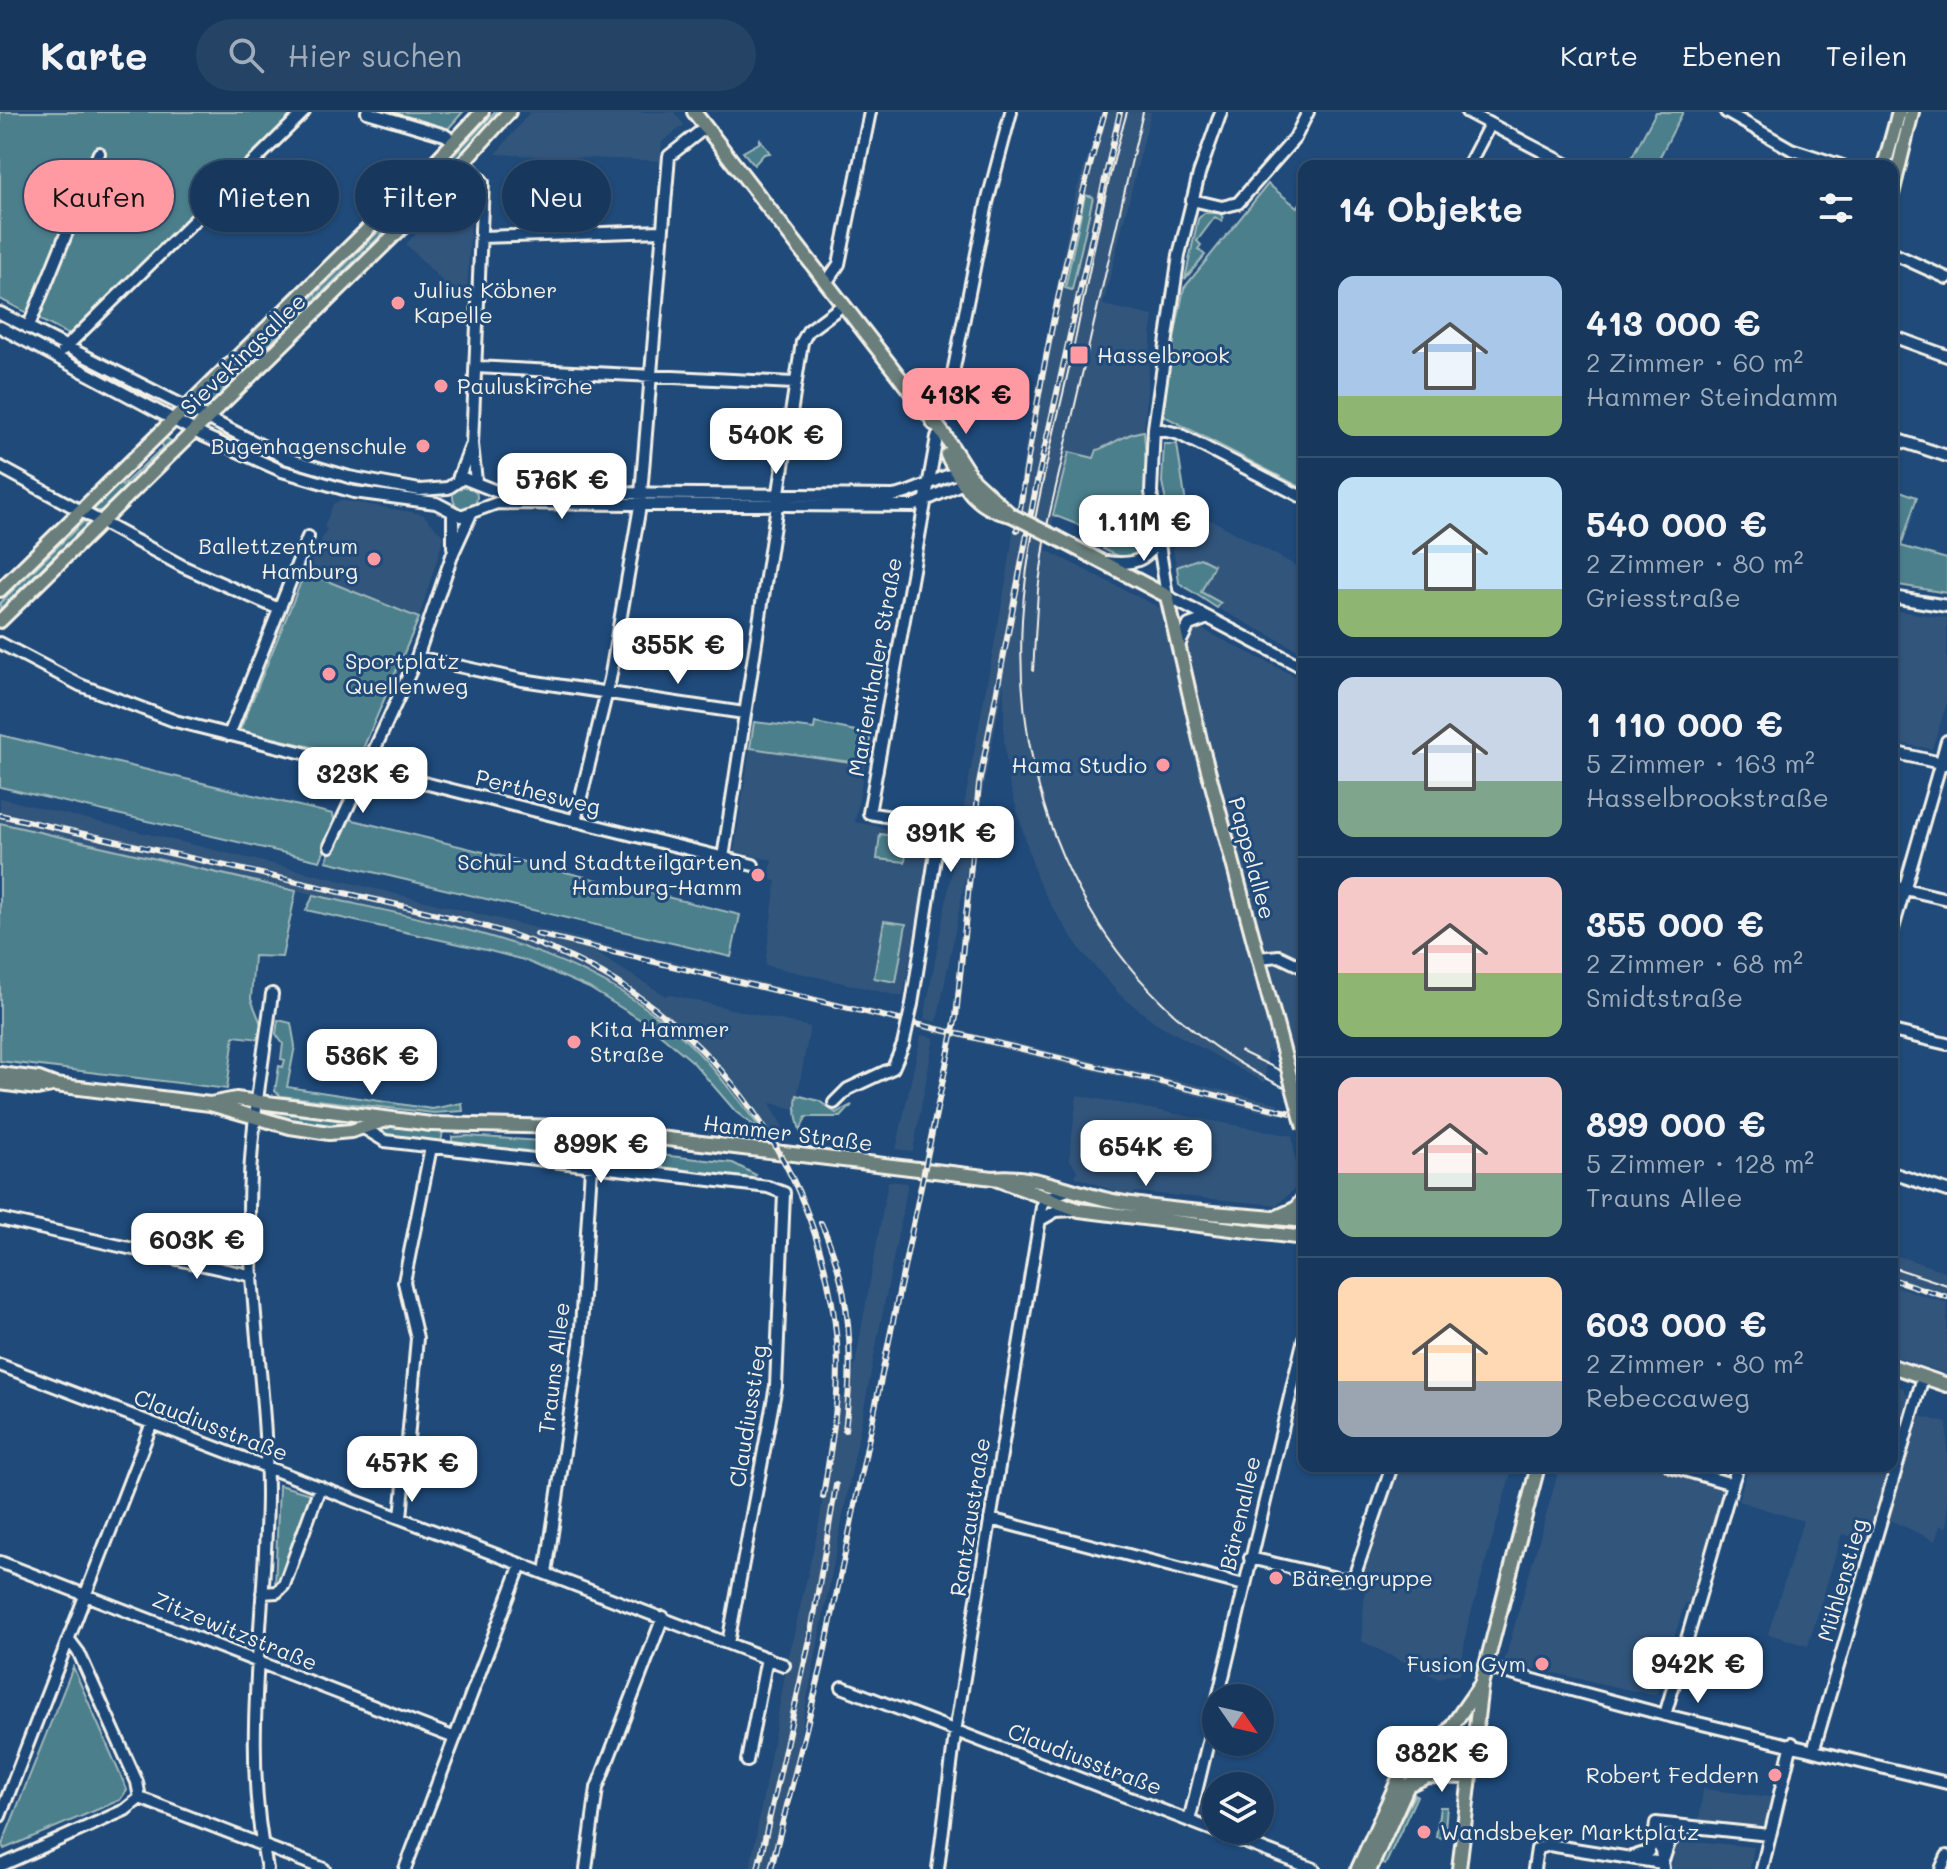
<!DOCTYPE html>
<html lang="de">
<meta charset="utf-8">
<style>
body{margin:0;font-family:Mali,sans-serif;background:#244365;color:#f1f3f6;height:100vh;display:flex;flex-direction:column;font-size:30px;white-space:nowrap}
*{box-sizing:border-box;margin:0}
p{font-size:26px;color:#9eacbb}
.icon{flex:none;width:44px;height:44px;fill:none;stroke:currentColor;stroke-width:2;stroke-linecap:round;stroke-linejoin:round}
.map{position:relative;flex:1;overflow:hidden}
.panel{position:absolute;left:1298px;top:48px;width:600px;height:1312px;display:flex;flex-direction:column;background:#17385c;border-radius:16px;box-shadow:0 2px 6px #0004,0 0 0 2px #365272}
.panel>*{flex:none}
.top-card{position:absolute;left:24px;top:48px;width:760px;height:72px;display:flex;gap:16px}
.needle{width:52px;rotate:124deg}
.tools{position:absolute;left:1202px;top:1572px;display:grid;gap:16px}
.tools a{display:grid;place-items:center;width:72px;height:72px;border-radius:50%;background:#17385c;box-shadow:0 2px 6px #0004,0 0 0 2px #365272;font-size:40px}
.price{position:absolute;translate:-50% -68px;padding:0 18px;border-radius:16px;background:#fff;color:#222;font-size:26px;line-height:52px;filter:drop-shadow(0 2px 4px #0008)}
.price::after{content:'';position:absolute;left:50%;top:48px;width:24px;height:18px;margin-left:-12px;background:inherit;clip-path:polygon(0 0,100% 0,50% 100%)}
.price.selected{background:#ff9aa2;color:#111}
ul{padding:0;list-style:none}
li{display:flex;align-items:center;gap:24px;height:200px;padding:0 40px}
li+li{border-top:2px solid #365272}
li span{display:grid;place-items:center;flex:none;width:224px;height:160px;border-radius:16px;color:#555}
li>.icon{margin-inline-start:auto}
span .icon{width:96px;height:96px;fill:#fffc;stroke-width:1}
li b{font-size:34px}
h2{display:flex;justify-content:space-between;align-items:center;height:96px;padding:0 40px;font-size:34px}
.tag{padding:0 28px;border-radius:36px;background:#17385c;box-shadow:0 2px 6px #0004,0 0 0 2px #365272;font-size:28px;line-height:72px}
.tag.selected{background:#ff9aa2;color:#111}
header{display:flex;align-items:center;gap:48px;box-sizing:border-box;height:112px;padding:0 40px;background:#17385c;border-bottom:2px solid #365272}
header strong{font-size:38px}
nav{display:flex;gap:44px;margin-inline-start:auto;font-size:28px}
.search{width:560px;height:72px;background:#244365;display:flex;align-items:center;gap:20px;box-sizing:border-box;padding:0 28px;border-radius:44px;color:#9eacbb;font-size:30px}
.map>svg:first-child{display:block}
.built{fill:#32557b}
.green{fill:#4c7f8c;stroke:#a0b8ba;stroke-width:2}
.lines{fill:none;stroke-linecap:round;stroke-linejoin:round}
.minor-casing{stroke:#f4f1e8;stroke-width:16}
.major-casing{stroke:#f4f1e8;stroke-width:18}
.minor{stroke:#1f4a7a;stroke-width:10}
.major{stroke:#6b7f7c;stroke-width:12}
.tram{stroke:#f4f1e8;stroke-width:2}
.rail-casing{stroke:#f4f1e8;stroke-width:6}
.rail{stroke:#1f4a7a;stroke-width:3;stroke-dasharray:9;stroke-linecap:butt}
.minor-bridge-casing{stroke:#f4f1e8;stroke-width:16;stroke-linecap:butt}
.major-bridge-casing{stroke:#f4f1e8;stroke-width:18;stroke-linecap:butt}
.minor-bridge{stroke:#1f4a7a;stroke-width:10}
.major-bridge{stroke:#6b7f7c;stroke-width:12}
.poi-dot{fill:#ff9aa2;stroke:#1f4a7a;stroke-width:3}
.labels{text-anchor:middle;stroke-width:6;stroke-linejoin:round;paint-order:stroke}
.poi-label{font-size:22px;fill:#f4f1e8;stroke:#1f4a7a;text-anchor:start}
.street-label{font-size:22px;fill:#f4f1e8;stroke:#1f4a7a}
</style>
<header>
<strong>Karte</strong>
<div class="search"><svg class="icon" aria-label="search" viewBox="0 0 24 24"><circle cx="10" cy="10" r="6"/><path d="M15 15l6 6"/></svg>Hier suchen</div>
<nav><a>Karte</a><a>Ebenen</a><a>Teilen</a></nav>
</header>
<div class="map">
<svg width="1947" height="1757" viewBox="0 0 1947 1757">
<rect width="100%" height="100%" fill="#1f4a7a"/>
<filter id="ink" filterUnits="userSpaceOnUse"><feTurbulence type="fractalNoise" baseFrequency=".0125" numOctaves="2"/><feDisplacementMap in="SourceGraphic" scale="16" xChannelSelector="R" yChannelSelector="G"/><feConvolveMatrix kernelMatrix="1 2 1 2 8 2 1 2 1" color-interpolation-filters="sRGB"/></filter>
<g filter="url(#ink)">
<path class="built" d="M530 0H674L684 13 662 30 660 49 496 42Z
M1102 0H1151L1103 193 1153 204 1144 319 1133 320 1122 329 1097 338 1094 346 1069 340 1046 438 1304 569V957L1267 938 1265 971 1156 911 1120 883 1082 840 1052 795 1037 767 1009 671 1004 627V571L937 910 924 907 1007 464 1025 335 1075 83Z
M443 95 471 107 467 183 455 182 406 132Z
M340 388 423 402 444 425 419 506 305 460 327 417 324 415 333 392Z
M1212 408 1304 458V541L1217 496 1179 471 1168 410Z
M1892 498 1947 506V590L1932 637 1892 630Z
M750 636 865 652 855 710 926 724 934 729 923 808 917 807 903 885 765 853 776 769 769 767 772 748 734 740Z
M0 686 937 913 1278 991 1280 1004 591 838 666 884 667 882 810 915 795 997 770 991 788 1025 765 1022 705 949 648 899 440 811 0 711Z
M921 923 934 925 913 1040 896 1037Z
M1077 983 1292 1024 1299 1073 1277 1093 1135 1080 1132 1085 1075 1065 1077 1058 1069 1047Z
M888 1069 908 1071 774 1757H750L787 1552 818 1417 839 1285 849 1286Z
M1892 1142 1947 1160V1189L1892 1171Z
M1892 1173 1947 1191V1262L1892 1243Z
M1892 1272 1903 1276 1911 1290 1892 1349Z
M1920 1304 1947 1311V1415L1940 1414 1935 1429 1888 1407Z
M1398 1354H1513L1467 1516 1460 1563 1449 1562 1439 1567 1361 1529 1365 1477 1347 1473 1357 1470 1364 1460Z
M1560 1354H1730L1690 1492 1685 1491 1657 1581 1652 1583 1504 1550Z
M1749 1354H1890L1867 1429 1842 1422 1808 1534 1768 1522 1803 1409 1738 1389Z
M1703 1677 1772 1685 1764 1719 1699 1709Z
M1677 1727 1754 1735 1750 1757H1671Z"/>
<path class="green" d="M0 0H297L69 223 0 187Z
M384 0H463L447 18Z
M495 0H500L441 64 427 84H421L223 277 225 281 213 290 208 287 233 256H240L418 81Z
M1656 0H1683L1655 54H1627Z
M760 27 770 41 764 42 754 53 743 40 759 31Z
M467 70 472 73 471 107 443 95Z
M1268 72 1297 95 1304 87V377L1164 304 1167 261 1184 176Z
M1085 83 1093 85 1072 178 1065 176Z
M1204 101H1220L1223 106 1221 109 1215 105 1197 129 1201 133 1198 137 1205 143 1185 167 1198 107Z
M1144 319 1151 425 1142 443 1123 447 1103 437 1109 425 1053 403 1069 340 1094 346 1097 338C1112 333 1128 320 1144 319Z
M219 321 283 351 324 364 429 385C353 378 284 359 216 323Z
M166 326 171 329 101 399H96L93 395 118 371 122 374 163 335 161 329Z
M1164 332H1177L1187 399 1168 401 1162 370Z
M453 385a12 12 0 1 1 24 0a12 12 0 1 1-24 0Z
M1892 376 1917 385 1901 434 1947 447V481L1892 472Z
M85 408 90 413 66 439 62 436 0 497V491Z
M1200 446 1214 453 1201 480 1221 491 1217 496 1179 471 1177 455Z
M305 460 419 506 359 646 240 618Z
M754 610 814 617 815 611 871 622 865 652 750 636Z
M0 623 333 702 335 714 320 749 0 675Z
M345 706 740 803 731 845 326 749Z
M0 711 296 779 282 845 254 844 251 887 261 912 260 927 234 924 227 977 0 949Z
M880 722 908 726 905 750 877 747Z
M314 783C439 811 571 831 672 916 708 946 736 985 765 1022L736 1000 692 949 649 913 589 876 524 848 486 838 306 798Z
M884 809 906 812 896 870 874 866Z
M278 908 291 911 295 934 287 975 432 997 462 991 463 999 434 1001 281 984 275 979 279 954 283 955 285 948 281 947 283 932 276 922Z
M797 983 819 989 836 1001 852 993 841 1005H806L800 1019 815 1031 805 1030C798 1015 794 1002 797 983Z
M274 998 371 1007 335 1018 272 1005Z
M395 1014 443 1019 441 1031 384 1024 372 1017Z
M467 1024 557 1030 633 1045 634 1040 733 1051 756 1063 749 1070 452 1033V1025Z
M279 1373 314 1383 281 1472 275 1476Z
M73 1555 127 1678 120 1688 4 1737 2 1733Z
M1456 1620H1460L1456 1656H1452L1451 1642 1443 1632Z
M1434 1636 1442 1654 1422 1655 1408 1661 1411 1653Z
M1415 1682 1417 1684 1387 1749 1385 1753 1379 1751Z
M1440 1695H1447L1444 1726 1436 1725Z"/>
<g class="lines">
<g class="minor-casing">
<path id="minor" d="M367 0 445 23 455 30
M1221 0 1199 62 1179 143 1154 316 1151 380 1167 484 1304 556
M1467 0 1570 54
M1726 0 1791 37 1843 54
M466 51 483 70 472 332 476 369
M1468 54 1490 12
M1192 88 1222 95 1238 91 1295 26 1308 0
M481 125 662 119
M1892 141 1947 166
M826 171 839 152 870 0
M0 201 288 347 349 365 420 378 448 376 463 366 498 380 893 384C920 381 945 358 968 361L963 371 913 394 497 391 461 404 436 391 354 380 282 359 204 324 0 215
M28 216 99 41
M1892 224 1947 244
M63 238 304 0
M476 255 794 271
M933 312 947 291 987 91 1011 0
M1154 316 1179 322 1304 386
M1892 326 1947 344
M0 355 184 455 279 497
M458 367 471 334
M453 435V401
M1106 450C1129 453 1148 451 1157 426
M1892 485 1947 494
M0 531 80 573 175 609 753 753
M1178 535 1189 513 1208 506
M417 545 522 568 744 601
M229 623 308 425
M1892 640 1945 652
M575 709 610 567 640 394 669 44 706 15
M330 734 417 545 453 441 470 404
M723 746 802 230 808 219 843 193
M1892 774 1947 787
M1892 820 1947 629
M1258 846 1279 844 1304 856
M912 892 938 727C927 706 890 706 869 701L937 325
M1892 919 1947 932
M834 991 848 977 893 956 903 933
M362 1015 385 1029 768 1075 784 1081 776 1274 728 1531
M1892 1061 1947 1079
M0 1107 253 1164
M1042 1107 1056 1099 1074 1098
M0 1253 784 1553
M1670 1354 1732 1372 1738 1354
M401 1406 417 1226 404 1170 431 1035
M990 1407 1244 1473
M1250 1446 1341 1467 1354 1465 1392 1354
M0 1450 455 1626
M546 1461 580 1232 591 1055
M262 1481 277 1480 284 1473 320 1375
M70 1529 79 1541 137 1670 140 1686
M1485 1555 1665 1603 1947 1671
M842 1575 1314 1757
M1218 1586 1304 1226
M1665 1603 1732 1372
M1814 1636 1923 1265
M747 1649 767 1546
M140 1686 324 1757
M0 1704 152 1311
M1189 1709 1216 1597
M1632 1745 1648 1740 1654 1728
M1664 1746 1669 1731 1683 1715
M0 1754 125 1698 140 1686
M267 1757C240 1632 266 1508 267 1383 267 1288 250 1194 249 1099 249 1026 262 954 272 882
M405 1757 521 1452
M586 1757 597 1676 663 1505
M938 1757 956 1614 1042 1095 1046 1086 1068 1078
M1534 1757 1537 1737 1549 1733 1662 1751
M1663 1757 1661 1737 1654 1728 1656 1711 1769 1723
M1762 1757 1792 1631
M1941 1757 1947 1744"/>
</g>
<g class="major-casing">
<path id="major" d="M694 0 945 324 973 368 1011 403
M1884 54 1899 0
M1892 82 1912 0
M947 343C964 373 974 396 1011 403
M1055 425 1167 484 1200 628 1283 938
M0 478 417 69 482 0
M0 509 429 89 509 0
M0 962 39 967 55 973 210 992 290 1015 329 1021 351 1019 387 1008
M0 971 37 976 52 973
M210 992 236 987 431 1012 568 1015 993 1066C1036 1061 1077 1083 1119 1090 1180 1101 1242 1102 1304 1109
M993 1066 1079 1098 1304 1126
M1277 1105 1295 1097 1304 1086
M1892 1254 1947 1273
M1358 1757 1406 1651 1447 1621 1479 1575
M1370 1757 1408 1673 1427 1664 1468 1665
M1459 1757 1481 1573 1538 1354"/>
</g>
<use href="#minor" class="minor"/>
<use href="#major" class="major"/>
<path class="tram" d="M1127 0C1103 81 1089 165 1071 247 1052 333 1027 420 1022 508 1011 711 1112 905 1304 984
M1033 559 1038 478 1048 409 1143 0
M1240 939 1304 970
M1892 1155 1947 1173"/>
<g class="rail-casing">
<path id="rail" d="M1017 418C1037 277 1065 137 1105 0
M0 703C105 726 210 750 315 774 393 793 487 809 560 841 717 909 823 1061 837 1231 841 1283 831 1334 823 1385
M537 822 1304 1004
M821 1111C852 1177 854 1246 845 1318
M1892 1167 1947 1185
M758 1757 810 1527 836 1373
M771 1757 821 1557 956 905 979 672 1037 370 1120 0"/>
</g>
<use href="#rail" class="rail"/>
<g class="minor-bridge-casing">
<path id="minor-bridge" d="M903 933 912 892"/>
</g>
<g class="major-bridge-casing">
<path id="major-bridge" d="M1011 403 1055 425
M1283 938 1304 1016"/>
</g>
<use href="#minor-bridge" class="minor-bridge"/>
<use href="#major-bridge" class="major-bridge"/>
</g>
</g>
<g class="poi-dot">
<circle cx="398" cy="191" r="8"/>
<rect x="1069" y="233" width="20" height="20" rx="4"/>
<circle cx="441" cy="274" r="8"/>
<circle cx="423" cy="334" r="8"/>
<circle cx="374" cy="447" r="8"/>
<circle cx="329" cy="562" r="8"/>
<circle cx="1163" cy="653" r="8"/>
<circle cx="758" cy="763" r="8"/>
<circle cx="574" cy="930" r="8"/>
<circle cx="1276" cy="1466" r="8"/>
<circle cx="1542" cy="1552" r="8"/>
<circle cx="1775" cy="1663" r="8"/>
<circle cx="1424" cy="1720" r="8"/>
</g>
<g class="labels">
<g class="poi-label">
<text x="414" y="186">Julius Köbner<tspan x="414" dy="25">Kapelle</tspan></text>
<text x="1097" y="251">Hasselbrook</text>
<text x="457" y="282">Pauluskirche</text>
<text x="407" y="342" text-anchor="end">Bugenhagenschule</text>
<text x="358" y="442" text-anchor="end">Ballettzentrum<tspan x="358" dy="25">Hamburg</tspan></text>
<text x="345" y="557">Sportplatz<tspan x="345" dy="25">Quellenweg</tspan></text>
<text x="1147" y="661" text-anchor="end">Hama Studio</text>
<text x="742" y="758" text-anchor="end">Schul- und Stadtteilgarten<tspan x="742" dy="25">Hamburg-Hamm</tspan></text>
<text x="590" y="925">Kita Hammer<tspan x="590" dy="25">Straße</tspan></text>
<text x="1292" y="1474">Bärengruppe</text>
<text x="1526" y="1560" text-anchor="end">Fusion Gym</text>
<text x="1759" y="1671" text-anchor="end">Robert Feddern</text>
<text x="1440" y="1728">Wandsbeker Marktplatz</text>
</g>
<g class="street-label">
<text transform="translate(243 242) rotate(-44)" y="8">Sievekingsallee</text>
<text transform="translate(875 555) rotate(-80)" y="8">Marienthaler Straße</text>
<text transform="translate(538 680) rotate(14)" y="8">Perthesweg</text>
<text transform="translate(1252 746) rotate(75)" y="8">Pappelallee</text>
<text transform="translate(788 1021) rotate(7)" y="8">Hammer Straße</text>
<text transform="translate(554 1256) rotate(-83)" y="8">Trauns Allee</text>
<text transform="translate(748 1304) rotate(-81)" y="8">Claudiusstieg</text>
<text transform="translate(211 1313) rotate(21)" y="8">Claudiusstraße</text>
<text transform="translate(1240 1401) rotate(-77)" y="8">Bärenallee</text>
<text transform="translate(970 1405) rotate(-81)" y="8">Rantzaustraße</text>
<text transform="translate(1842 1468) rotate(-74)" y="8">Mühlenstieg</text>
<text transform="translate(235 1519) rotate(22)" y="8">Zitzewitzstraße</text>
<text transform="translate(1085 1647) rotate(21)" y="8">Claudiusstraße</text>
</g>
</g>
</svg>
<div class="tools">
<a><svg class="needle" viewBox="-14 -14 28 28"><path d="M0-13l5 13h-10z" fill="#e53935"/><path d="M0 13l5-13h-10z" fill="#9eacbb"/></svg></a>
<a><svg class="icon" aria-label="layers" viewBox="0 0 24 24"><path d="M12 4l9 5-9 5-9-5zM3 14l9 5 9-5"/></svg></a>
</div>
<b class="price selected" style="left:966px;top:324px">413K €</b>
<b class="price" style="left:776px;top:364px">540K €</b>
<b class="price" style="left:562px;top:409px">576K €</b>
<b class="price" style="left:1144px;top:451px">1.11M €</b>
<b class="price" style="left:678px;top:574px">355K €</b>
<b class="price" style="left:363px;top:703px">323K €</b>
<b class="price" style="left:951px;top:762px">391K €</b>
<b class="price" style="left:372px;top:985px">536K €</b>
<b class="price" style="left:601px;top:1073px">899K €</b>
<b class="price" style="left:1146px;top:1076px">654K €</b>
<b class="price" style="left:197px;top:1169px">603K €</b>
<b class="price" style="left:412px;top:1392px">457K €</b>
<b class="price" style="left:1698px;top:1593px">942K €</b>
<b class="price" style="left:1442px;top:1682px">382K €</b>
<div class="top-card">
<a class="tag selected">Kaufen</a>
<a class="tag">Mieten</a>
<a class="tag">Filter</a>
<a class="tag">Neu</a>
</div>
<section class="panel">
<h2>14 Objekte<svg class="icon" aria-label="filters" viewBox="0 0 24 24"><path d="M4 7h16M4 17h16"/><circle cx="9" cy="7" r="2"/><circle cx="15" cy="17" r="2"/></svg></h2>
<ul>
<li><span style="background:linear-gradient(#a9c7e8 75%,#8fb573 0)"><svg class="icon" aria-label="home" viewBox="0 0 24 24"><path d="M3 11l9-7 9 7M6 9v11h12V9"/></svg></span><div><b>413 000 €</b><p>2 Zimmer · 60 m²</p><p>Hammer Steindamm</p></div></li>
<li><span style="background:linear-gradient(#bfe0f5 70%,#8fb573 0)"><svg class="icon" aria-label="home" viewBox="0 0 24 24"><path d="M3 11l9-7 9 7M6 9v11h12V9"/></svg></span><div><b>540 000 €</b><p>2 Zimmer · 80 m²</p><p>Griesstraße</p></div></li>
<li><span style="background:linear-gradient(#c9d6e8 65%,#7fa58c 0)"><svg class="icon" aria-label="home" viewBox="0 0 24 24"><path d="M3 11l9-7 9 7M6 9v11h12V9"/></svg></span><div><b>1 110 000 €</b><p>5 Zimmer · 163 m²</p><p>Hasselbrookstraße</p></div></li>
<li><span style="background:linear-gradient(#f6c9c9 60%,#8fb573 0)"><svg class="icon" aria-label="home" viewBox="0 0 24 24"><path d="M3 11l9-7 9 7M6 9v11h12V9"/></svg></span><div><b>355 000 €</b><p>2 Zimmer · 68 m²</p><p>Smidtstraße</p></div></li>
<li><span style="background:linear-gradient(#f6c9c9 60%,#7fa58c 0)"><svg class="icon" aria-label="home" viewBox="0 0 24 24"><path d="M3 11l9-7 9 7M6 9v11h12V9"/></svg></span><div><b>899 000 €</b><p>5 Zimmer · 128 m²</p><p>Trauns Allee</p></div></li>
<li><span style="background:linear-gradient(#ffd9b3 65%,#9aa5b1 0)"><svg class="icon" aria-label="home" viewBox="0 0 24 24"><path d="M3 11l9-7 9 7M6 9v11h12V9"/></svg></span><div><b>603 000 €</b><p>2 Zimmer · 80 m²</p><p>Rebeccaweg</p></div></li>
</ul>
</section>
</div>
